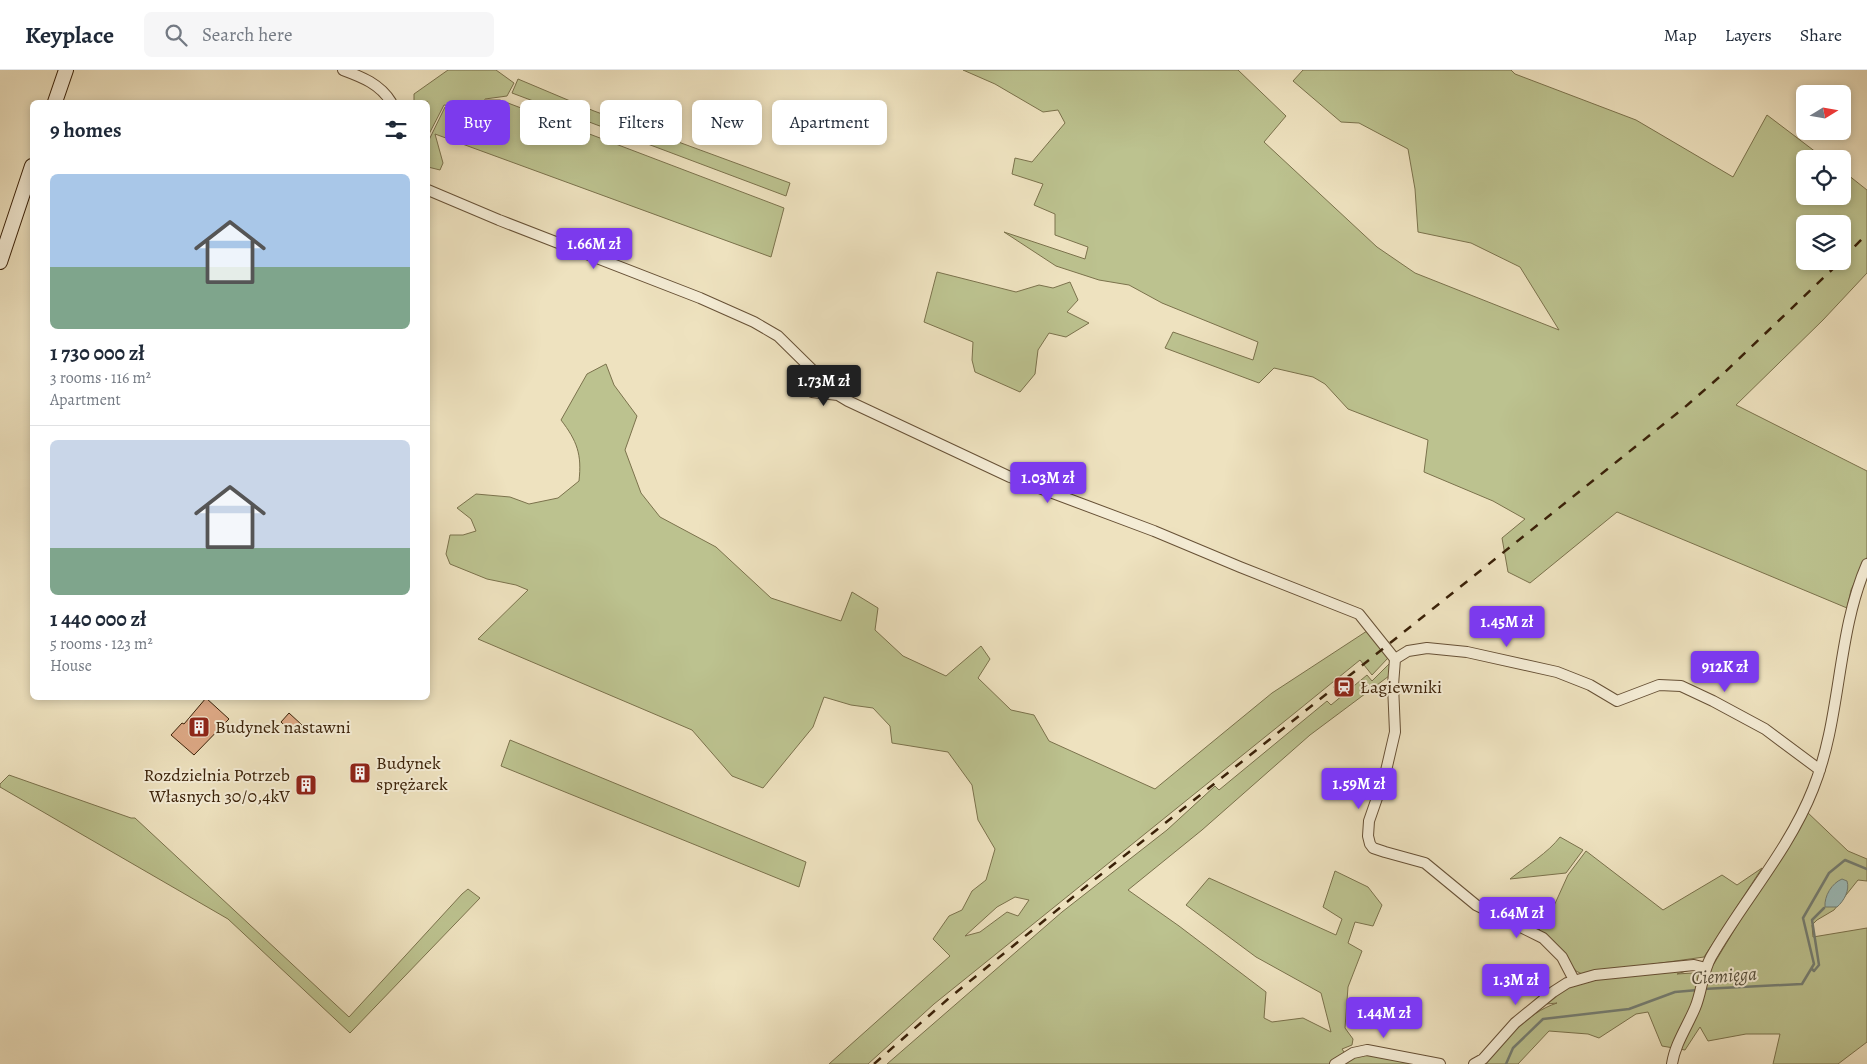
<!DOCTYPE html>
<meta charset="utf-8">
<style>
body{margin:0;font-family:Alegreya,serif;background:#f6f6f7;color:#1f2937;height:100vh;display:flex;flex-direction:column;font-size:19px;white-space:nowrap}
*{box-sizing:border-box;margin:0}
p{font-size:16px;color:#747a83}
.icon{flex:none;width:28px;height:28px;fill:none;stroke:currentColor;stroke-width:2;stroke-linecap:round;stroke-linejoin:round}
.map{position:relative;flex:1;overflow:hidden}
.side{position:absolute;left:30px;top:30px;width:400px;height:600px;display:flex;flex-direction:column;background:#fff;border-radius:8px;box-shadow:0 2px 8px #0003}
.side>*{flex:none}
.banner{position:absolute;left:445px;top:30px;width:475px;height:45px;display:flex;gap:10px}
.needle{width:32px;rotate:79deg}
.fabs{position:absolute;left:1796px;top:15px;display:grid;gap:10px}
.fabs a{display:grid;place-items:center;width:55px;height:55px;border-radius:8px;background:#fff;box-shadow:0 2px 8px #0003;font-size:25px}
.price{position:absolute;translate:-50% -42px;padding:0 11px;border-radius:5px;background:#7c3aed;color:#fff;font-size:16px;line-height:32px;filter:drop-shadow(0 1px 2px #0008)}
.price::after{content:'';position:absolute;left:50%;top:30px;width:15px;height:11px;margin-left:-8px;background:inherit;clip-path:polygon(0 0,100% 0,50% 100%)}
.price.selected{background:#222;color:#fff}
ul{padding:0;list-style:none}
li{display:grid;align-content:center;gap:10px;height:265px;padding:0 20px}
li+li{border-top:1px solid #e0e1e3}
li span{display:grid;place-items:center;height:155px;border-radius:8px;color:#555}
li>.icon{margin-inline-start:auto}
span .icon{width:90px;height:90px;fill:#fffc;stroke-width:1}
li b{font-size:21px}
h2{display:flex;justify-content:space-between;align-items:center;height:60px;padding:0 20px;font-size:21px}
.pill{padding:0 18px;border-radius:8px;background:#fff;box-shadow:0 2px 8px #0003;font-size:18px;line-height:45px}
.pill.selected{background:#7c3aed;color:#fff}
header{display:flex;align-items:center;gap:30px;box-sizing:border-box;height:70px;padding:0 25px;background:#fff;border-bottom:1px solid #e0e1e3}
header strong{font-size:24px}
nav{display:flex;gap:28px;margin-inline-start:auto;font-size:18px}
.search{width:350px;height:45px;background:#f6f6f7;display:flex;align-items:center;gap:12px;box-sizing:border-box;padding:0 18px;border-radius:8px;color:#747a83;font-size:19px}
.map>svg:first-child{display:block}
.green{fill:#bcc28f;stroke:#7b724c;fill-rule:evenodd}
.water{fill:#9cbcba;stroke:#757e73}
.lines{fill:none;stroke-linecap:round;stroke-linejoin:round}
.stream{stroke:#757e73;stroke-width:2.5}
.building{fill:#dea986;stroke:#3a2108}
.street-casing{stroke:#675136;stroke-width:12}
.secondary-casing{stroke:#3a2108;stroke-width:16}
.street{stroke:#f4ecd5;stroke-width:10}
.secondary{stroke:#f4ecd5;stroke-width:14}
.rail{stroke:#3a2108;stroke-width:2.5;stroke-dasharray:9 9;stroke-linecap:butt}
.labels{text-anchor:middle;stroke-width:4;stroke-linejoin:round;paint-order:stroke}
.poi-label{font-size:18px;fill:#3a2108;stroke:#f4ecd5;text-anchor:start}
.water-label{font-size:19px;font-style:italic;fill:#57503d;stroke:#f4ecd5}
</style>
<header>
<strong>Keyplace</strong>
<div class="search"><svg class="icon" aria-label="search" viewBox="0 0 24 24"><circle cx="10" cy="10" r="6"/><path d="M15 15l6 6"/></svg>Search here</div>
<nav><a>Map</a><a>Layers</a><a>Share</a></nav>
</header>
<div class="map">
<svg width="1867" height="994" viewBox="0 0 1867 994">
<rect width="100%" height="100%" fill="#eee2bf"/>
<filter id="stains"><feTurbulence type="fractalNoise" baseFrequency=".004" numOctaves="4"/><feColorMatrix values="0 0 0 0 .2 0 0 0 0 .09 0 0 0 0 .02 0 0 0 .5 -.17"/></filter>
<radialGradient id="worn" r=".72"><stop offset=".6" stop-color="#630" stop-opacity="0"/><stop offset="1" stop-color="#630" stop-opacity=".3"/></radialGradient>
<path class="green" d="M448 0H496L514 13 507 26 485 29 483 46 461 58 457 37 444 35 428 66V32H414V24Z
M963 0H1238L1286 46 1264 72 1377 177 1415 203 1559 260 1520 197 1471 173 1418 162 1415 119 1408 79 1359 53 1341 52 1293 11 1303 0H1511L1515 4 1636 50 1733 107 1767 45 1825 89H1805V126H1842L1843 101 1867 120V203L1823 250 1736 335 1867 401V487L1851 520 1847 538 1617 442 1530 513 1508 502 1502 468 1525 449 1493 431 1424 402 1428 370 1348 339 1325 314 1313 307 1274 298 1259 313 1165 278 1173 262 1253 290 1258 272 1162 233 1129 215 1099 210 1056 196 1004 162 1085 189 1088 177 1055 165V144L1034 135 1043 114 1012 104 1015 88 1032 92 1065 53 1058 40 1043 42 995 14ZM1805 154H1842V191H1805Z
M518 9 594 41 790 113 786 126 512 23Z
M486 30H500L784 138 771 187 435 64 443 93 440 100 428 97V72L445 37 455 39 461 60 485 46Z
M937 202 1016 222 1039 215 1053 218 1070 212 1078 230 1067 242 1089 253 1066 267 1049 263 1038 280 1035 304 1020 322 975 302 972 290 973 272 924 252Z
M606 294 614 315 637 346 625 380 641 423 660 447 716 477 771 528 841 551 852 522 878 538 875 560 903 586 946 606 981 576 990 589 978 608 1011 640 1034 645 1049 671 1155 719 1272 623 1370 559 1393 587V603L1310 665 1202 760 1128 820 1179 856 1266 922 1264 948 1272 952 1303 948 1331 962 1321 923 1256 887 1186 835 1209 808 1336 865 1342 849 1323 837 1335 801 1368 817 1382 835 1373 856 1355 852 1348 873 1362 881 1348 917 1345 958 1353 969 1352 975 1342 979 1348 988 1361 982 1428 994H887L1062 842 1167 760 1215 716 1219 720 1327 631 1331 635 1367 605 1372 611 1391 592 1388 588 1372 605 1360 590 1296 642 934 934 868 994H829L950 886 933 869 949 846 962 840 972 821 986 810 995 779 978 750 972 715 948 682 892 673 890 656 873 638 851 635 824 627 813 657 763 718 732 706 692 660 478 569 528 520 516 515 487 509 450 494 446 484 450 465H463L476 461 471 449 457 438 476 424 510 427 529 434 558 428 579 411C582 384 577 371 561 350L587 304ZM1015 827 1029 830 1018 846 1007 842 980 862 965 866 997 837Z
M510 670 806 792 799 817 501 696Z
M9 705 131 748H135L349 947 462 824 468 819 480 828 350 963 228 849 0 717V714Z
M1806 741 1848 781 1867 789V811L1858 810 1834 840 1817 850 1812 855 1813 867 1867 858V972L1838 994H1773L1780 964H1746L1708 971 1700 957 1685 980 1662 976 1648 942 1636 944 1599 968 1588 964 1549 961 1518 994H1484C1506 971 1526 943 1557 933L1547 934V931L1578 911 1696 898 1677 904 1709 902Z
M1560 767 1583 780 1566 803 1510 809C1525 797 1549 782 1560 767Z
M1586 781 1663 840 1722 805 1737 815 1762 798 1704 887 1582 904 1576 901 1548 866 1539 860 1548 849 1568 805Z"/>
<path class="water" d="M1842 809 1847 811C1850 820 1844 831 1837 837H1825C1824 826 1832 813 1842 809Z"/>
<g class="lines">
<path class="stream" d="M1812 899 1814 901 1819 895 1812 850 1824 838
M1703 919 1802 914 1814 894 1803 848 1829 803 1845 790 1867 799
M1506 994 1513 978 1543 949 1629 939 1675 922 1698 920"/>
</g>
<path class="building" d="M206 628 229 649 194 685 171 665 182 653 184 654Z
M289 643 302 655 294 664 281 652Z"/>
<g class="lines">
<g class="street-casing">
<path id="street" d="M343 0C362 7 380 14 391 32
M428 120 499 150 700 228 754 252 778 266 838 325 848 331 1010 407 1154 461 1240 497 1359 544 1395 589
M812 322 838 325
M1574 910 1562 887 1543 868 1476 835 1425 793 1385 782 1373 778 1370 774 1368 766 1369 751 1385 705 1395 662 1393 615 1395 589 1408 581 1427 578 1467 582 1557 602 1590 615 1617 631 1659 615 1681 616 1713 631 1765 659 1820 700
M1335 994 1353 983 1367 980 1440 994
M1474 994 1483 989 1515 953 1553 922 1567 913 1595 905 1694 895 1706 898
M1672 994C1675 974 1687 957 1695 938 1702 922 1702 903 1711 887 1743 831 1789 780 1813 719 1842 647 1836 565 1867 494"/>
</g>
<g class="secondary-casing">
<path id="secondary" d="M55 32 66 0
M0 192 32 96"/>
</g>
<use href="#street" class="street"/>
<use href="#secondary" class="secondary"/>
<path class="rail" d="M1842 189 1867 164
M874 994 948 929 1089 814 1685 337 1724 303 1841 191"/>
</g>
<defs>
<g id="station-square" transform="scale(1.125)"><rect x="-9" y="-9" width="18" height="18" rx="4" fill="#8f2418" stroke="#f4ecd5"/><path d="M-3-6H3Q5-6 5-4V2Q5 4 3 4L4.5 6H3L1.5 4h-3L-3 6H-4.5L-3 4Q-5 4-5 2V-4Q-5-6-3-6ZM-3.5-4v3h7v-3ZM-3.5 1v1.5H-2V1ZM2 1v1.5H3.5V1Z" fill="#fff"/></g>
<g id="building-square" transform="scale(1.125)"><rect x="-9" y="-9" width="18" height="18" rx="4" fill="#8f2418" stroke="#f4ecd5"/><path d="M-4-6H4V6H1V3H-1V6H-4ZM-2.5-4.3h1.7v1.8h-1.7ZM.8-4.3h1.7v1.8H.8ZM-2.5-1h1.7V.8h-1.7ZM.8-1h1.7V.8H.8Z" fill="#fff"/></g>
</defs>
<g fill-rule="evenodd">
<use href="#station-square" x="1344" y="617"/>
<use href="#building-square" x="199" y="657"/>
<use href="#building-square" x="360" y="703"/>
<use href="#building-square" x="306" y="715"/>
</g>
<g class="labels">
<g class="poi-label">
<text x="1360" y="623">Łagiewniki</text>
<text x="215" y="663">Budynek nastawni</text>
<text x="376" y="699">Budynek<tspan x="376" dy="21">sprężarek</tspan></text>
<text x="290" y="711" text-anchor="end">Rozdzielnia Potrzeb<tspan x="290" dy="21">Własnych 30/0,4kV</tspan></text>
</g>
<g class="water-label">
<text transform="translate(1724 905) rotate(-4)" y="7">Ciemięga</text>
</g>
</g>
<rect width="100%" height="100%" filter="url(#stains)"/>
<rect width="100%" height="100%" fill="url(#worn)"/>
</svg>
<div class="fabs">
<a><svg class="needle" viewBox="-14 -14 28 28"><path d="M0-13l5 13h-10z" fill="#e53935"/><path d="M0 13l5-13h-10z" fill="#747a83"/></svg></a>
<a><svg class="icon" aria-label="locate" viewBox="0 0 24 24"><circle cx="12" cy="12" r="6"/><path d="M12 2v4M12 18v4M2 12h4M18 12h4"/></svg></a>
<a><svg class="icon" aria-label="layers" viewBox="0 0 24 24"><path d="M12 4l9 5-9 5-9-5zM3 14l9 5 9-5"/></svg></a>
</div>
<b class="price" style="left:594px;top:200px">1.66M zł</b>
<b class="price selected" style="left:824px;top:337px">1.73M zł</b>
<b class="price" style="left:1048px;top:434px">1.03M zł</b>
<b class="price" style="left:1507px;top:578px">1.45M zł</b>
<b class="price" style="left:1725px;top:623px">912K zł</b>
<b class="price" style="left:1359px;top:740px">1.59M zł</b>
<b class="price" style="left:1517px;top:869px">1.64M zł</b>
<b class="price" style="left:1516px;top:936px">1.3M zł</b>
<b class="price" style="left:1384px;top:969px">1.44M zł</b>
<div class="banner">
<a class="pill selected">Buy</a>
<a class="pill">Rent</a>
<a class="pill">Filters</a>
<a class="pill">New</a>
<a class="pill">Apartment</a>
</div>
<section class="side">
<h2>9 homes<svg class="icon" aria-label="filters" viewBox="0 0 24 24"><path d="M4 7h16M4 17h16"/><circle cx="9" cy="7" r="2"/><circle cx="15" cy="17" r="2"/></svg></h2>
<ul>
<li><span style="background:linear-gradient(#a9c7e8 60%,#7fa58c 0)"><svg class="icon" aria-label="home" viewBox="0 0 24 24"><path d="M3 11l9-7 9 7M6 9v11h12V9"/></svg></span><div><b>1 730 000 zł</b><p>3 rooms · 116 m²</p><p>Apartment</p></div></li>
<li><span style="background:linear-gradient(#c9d6e8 70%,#7fa58c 0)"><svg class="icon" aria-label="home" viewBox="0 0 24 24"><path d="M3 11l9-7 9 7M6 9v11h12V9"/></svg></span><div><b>1 440 000 zł</b><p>5 rooms · 123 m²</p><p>House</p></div></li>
</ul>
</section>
</div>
